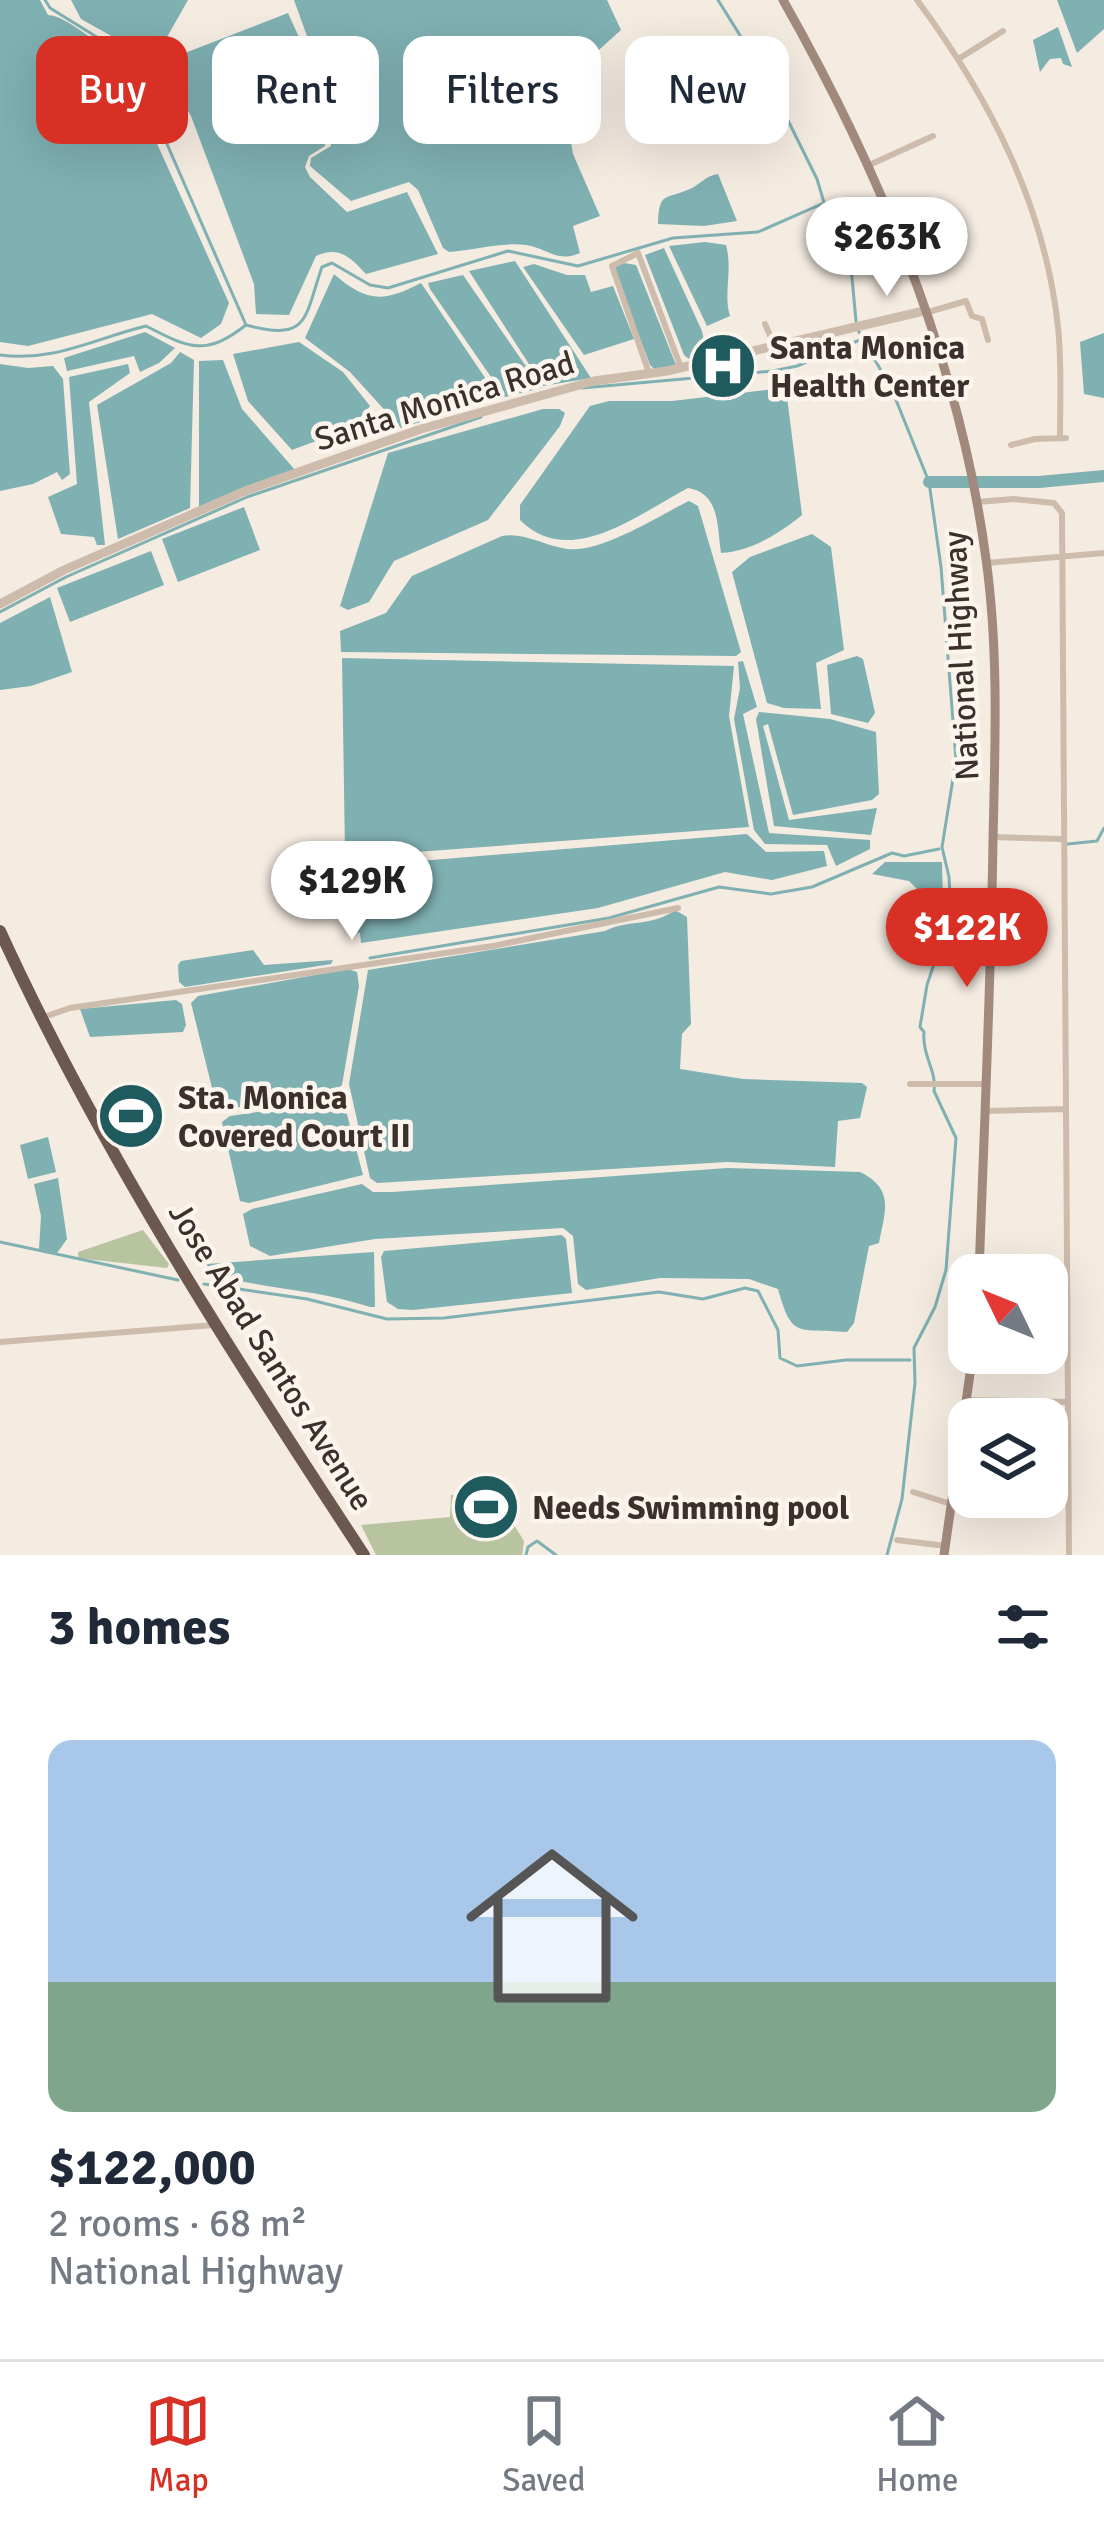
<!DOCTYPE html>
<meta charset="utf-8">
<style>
body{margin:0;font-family:Signika,sans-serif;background:#f6f6f7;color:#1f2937;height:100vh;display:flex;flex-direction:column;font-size:45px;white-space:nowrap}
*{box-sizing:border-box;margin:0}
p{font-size:39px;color:#747a83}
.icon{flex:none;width:66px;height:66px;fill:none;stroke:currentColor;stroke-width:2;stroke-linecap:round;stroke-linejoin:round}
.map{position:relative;height:1555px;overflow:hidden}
.panel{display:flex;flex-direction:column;background:#fff;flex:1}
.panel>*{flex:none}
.guide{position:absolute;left:36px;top:36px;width:1032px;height:108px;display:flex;gap:24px}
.needle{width:78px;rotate:313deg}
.fabs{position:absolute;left:948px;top:1254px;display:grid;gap:24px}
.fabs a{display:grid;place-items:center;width:120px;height:120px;border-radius:24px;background:#fff;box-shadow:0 12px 48px #0002;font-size:60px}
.price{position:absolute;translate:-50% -102px;padding:0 27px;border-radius:42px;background:#fff;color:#222;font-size:39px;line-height:78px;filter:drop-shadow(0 3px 6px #0008)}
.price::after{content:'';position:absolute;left:50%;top:72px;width:36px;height:27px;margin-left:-18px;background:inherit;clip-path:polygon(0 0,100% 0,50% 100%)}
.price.current{background:#d93025;color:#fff}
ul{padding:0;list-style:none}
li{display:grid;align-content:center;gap:24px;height:636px;padding:0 48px}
li span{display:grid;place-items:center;height:372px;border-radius:24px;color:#555}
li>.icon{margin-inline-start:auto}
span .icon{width:216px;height:216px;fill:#fffc;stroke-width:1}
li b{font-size:51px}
h2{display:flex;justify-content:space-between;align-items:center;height:144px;padding:0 48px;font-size:51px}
.tag{padding:0 42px;border-radius:24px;background:#fff;box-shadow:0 12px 48px #0002;font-size:42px;line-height:108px}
.tag.current{background:#d93025;color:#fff}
.tab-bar{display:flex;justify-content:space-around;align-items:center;height:168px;border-top:3px solid #e0e1e3;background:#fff;font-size:33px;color:#747a83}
.tab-bar a{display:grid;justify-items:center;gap:6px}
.tab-bar .current{color:#d93025}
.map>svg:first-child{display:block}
.green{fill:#b8c4a0}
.water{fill:#7fb0b2}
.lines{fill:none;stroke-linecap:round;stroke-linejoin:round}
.stream{stroke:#7fb0b2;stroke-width:3}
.river{stroke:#7fb0b2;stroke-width:12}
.minor{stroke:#cdbbac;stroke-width:6}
.tertiary{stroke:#cdbbac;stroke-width:9}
.secondary{stroke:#a18a7d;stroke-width:9}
.trunk{stroke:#6c584f;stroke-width:12}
.labels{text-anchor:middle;stroke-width:9;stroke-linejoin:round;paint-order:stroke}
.poi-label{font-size:33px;font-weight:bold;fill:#3b302b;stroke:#fbf5ee;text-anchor:start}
.street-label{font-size:33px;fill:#3b302b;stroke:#fbf5ee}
</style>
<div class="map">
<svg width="1104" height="1555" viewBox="0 0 1104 1555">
<rect width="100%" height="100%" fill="#f4ebe1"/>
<path class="green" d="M143 1230 169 1264 167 1268 78 1258V1252Z
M495 1493 496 1513 509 1517 524 1541 522 1555H376L361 1525 450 1517 451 1495Z"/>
<path class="water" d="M0 0H40L48 15C67 16 96 44 117 55L229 303 221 324 201 338 152 314 28 346 0 342Z
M71 0H188L154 60 81 19Z
M294 0H607L621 30 561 84 573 154 600 216 573 226 580 253C557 263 549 249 526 245 501 242 474 250 449 252L443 248 418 190 409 182 351 201 310 166 311 158 331 146 325 86Z
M1057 0H1104V29L1077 53Z
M288 13C307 56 330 98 325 146L309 156 305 167 310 177 347 212 407 192 438 254 366 274C351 258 339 245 316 256L289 315 256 314 254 284 191 116 159 63Z
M1058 27 1072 67 1063 64 1061 58 1050 59 1040 72 1033 40Z
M718 174 737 221 704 226 658 224C659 191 665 200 690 189 701 184 705 176 718 174Z
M705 242 726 245C733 270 723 294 730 316L707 326 669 246Z
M664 248 702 331 707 356 689 359 684 355 645 255Z
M515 261 591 378 543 386 469 271Z
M624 263 636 265 676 365 654 369 650 365 613 266Z
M534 264 567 275H585L591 292 613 286 634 339 584 355 523 267Z
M334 274C367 303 384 302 421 283L498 397 401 428 350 372 305 338Z
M463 275 541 388 505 397 430 289 428 283Z
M145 332 175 348 159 363 140 372 134 356 67 371 64 358Z
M1104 333V398L1084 394 1080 342Z
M299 342 343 372 370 406C353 431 320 439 292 450L248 401 233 354Z
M180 352 194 360 190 508 118 539 97 405 171 363Z
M223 360 242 409 295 470 199 507V361Z
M0 364 28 368 53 366 63 379 70 474 62 480 57 472 33 484 0 491Z
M128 364 130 373 89 402 105 545H97L94 537 61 534 48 497 77 484 69 377Z
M774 389 787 397 802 515C779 534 751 551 721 553 717 526 720 493 688 488 638 514 570 570 520 520V505L590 406 609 401H672Z
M543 409H559L565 413 560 426 488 520 394 561 369 602 348 610 340 606 388 453Z
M689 501 698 506 741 652 736 656 341 652 340 631 386 613 412 576 502 536C524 532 545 546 567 549 602 553 656 517 689 501Z
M244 507 260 550 178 582 162 539Z
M812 534 831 547 844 650 816 663 821 709 784 708 767 703 732 572 750 557Z
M151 551 164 585 70 622 57 588Z
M50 597 72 672 31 686 0 690V623Z
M857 656 863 659 875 713 868 723 831 714 827 665Z
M342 658 734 666 729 716 749 827 349 857 345 853Z
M743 661 757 707 743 714 769 833 870 840V849L836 866 827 845 765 844 754 830 734 719 740 688 738 662Z
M759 712 830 719 876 732 879 794 872 800 793 815 768 724 763 726 789 820 877 808 871 835 774 826 756 719Z
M747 834 766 852 824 851 827 866 772 880 725 872 598 908 361 943 360 933 346 929 348 867Z
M885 862H942L943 903 930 902 909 881 872 874Z
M675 910 687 917 691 1024 682 1034 680 1069 743 1079 862 1083 867 1087 860 1118 838 1121 835 1167 727 1162 377 1183 370 1178 349 1084 368 970 605 931C629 919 652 927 675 910Z
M253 950 264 965 333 960 331 964 185 987 179 982 178 965 181 961Z
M348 969 357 972 359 986 342 1085 332 1093 233 1108 216 1104 191 1003 198 996Z
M176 1000 182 1004 186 1025 183 1032 90 1037 80 1009Z
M336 1101 345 1107 363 1175 249 1203 240 1201 222 1122 230 1116Z
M48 1137 56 1172 28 1179 20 1145Z
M727 1168 860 1172C895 1189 885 1211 879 1243L869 1246 854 1323 847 1332C798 1328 792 1340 778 1289L749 1279 660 1278 586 1290 578 1284 573 1236 563 1228 375 1239 270 1256 250 1246 243 1214 252 1209 362 1184 373 1192H392Z
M58 1178 67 1239 57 1253 39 1249 41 1216 34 1184Z
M562 1235 566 1239 572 1293 413 1310 398 1309 387 1302 381 1257 384 1251Z
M374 1252 375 1307H370C318 1289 263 1289 210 1274L207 1264Z"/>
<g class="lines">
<path class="stream" d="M45 0 50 8 129 57 246 325C310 342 304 318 322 267L332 263 370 285 388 288 508 251 578 266 673 238 758 232 824 203
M718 0 769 82 817 179 831 226 838 232 851 267 856 321
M858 330 892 390 929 482 941 567 956 760 942 847 949 877 951 913 927 985 920 1027 924 1032C922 1056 937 1071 934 1091L956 1138 946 1270 935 1307 914 1348 915 1383 902 1499 887 1555
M0 355C55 362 93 339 146 326 189 348 205 357 246 325
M582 388 773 371 797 366 860 340
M0 612 66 577 247 497 481 417
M1068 844 1097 841 1104 828
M370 958 609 918 719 887 771 894 812 887 892 853 904 856 939 849
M0 1242 178 1280
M204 1284 307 1299 387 1319 444 1318 659 1292 703 1299 745 1288 758 1291 778 1330 780 1358 797 1366 846 1360H910
M526 1555 528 1547 537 1541 556 1555"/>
<path class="river" d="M929 482H1039L1104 476"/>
<path class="minor" d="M917 0C989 97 1045 205 1058 327 1062 363 1060 402 1060 438
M960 58 1003 31
M867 166 933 136
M925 313 966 301 972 316 982 319 988 340
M765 324 774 344
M649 373 612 266 638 253 681 368
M1011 445 1035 439 1066 438
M977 502 1014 499 1054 503 1062 513 1069 1555
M987 563 1104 553
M993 837 1062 839
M44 1017 70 1008 493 946 678 908
M910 1084H985
M984 1111 1064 1109
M0 1342 214 1325
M966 1400 1068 1402
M913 1492 951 1504
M897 1540 946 1546"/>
<path class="tertiary" d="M0 604 64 570 245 491 421 429 594 381 667 371 924 311"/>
<path class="secondary" d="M783 0C880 171 960 363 986 559 999 652 995 747 993 840 991 985 984 1130 979 1275
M944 1555 973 1353"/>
<path class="trunk" d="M0 931C99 1148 233 1356 364 1555"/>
</g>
<defs>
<g id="hospital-disc" transform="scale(3.45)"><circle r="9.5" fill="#1f5a5e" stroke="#fbf5ee"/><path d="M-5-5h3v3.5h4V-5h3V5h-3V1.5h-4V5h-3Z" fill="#fff"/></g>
<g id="stadium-disc" transform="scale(3.45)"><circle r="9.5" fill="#1f5a5e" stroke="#fbf5ee"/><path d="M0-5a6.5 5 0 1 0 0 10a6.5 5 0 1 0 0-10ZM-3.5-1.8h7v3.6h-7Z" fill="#fff"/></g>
</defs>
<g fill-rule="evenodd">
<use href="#hospital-disc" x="723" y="366"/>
<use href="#stadium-disc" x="131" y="1116"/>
<use href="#stadium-disc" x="486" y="1507"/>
</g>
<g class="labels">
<g class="poi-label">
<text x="770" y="359">Santa Monica<tspan x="770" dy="38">Health Center</tspan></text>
<text x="178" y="1109">Sta. Monica<tspan x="178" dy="38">Covered Court II</tspan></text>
<text x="532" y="1519">Needs Swimming pool</text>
</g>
<g class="street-label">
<text transform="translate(444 400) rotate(-17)" y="12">Santa Monica Road</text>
<text transform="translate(960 656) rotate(-93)" y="12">National Highway</text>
<text transform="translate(272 1356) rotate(58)" y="12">Jose Abad Santos Avenue</text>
</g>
</g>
</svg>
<div class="fabs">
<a><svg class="needle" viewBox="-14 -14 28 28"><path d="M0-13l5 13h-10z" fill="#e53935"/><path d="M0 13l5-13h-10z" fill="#747a83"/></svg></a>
<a><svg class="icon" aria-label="layers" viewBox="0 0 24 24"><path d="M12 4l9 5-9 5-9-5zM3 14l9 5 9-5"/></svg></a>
</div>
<b class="price" style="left:887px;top:299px">$263K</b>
<b class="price" style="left:352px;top:943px">$129K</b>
<b class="price current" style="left:967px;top:990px">$122K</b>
<div class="guide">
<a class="tag current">Buy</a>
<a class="tag">Rent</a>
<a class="tag">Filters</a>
<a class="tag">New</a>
</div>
</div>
<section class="panel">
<h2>3 homes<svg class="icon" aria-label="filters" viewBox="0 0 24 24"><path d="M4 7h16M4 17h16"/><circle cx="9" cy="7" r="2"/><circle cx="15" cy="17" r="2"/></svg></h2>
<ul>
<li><span style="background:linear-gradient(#a9c7e8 65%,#7fa58c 0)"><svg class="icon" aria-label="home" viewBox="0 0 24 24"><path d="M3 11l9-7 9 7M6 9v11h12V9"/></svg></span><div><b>$122,000</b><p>2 rooms · 68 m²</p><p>National Highway</p></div></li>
</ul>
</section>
<nav class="tab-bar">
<a class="current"><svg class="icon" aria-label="map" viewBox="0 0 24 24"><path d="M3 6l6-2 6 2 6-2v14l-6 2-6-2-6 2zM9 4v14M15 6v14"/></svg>Map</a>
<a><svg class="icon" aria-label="saved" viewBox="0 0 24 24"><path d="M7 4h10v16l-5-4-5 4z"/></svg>Saved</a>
<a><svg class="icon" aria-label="home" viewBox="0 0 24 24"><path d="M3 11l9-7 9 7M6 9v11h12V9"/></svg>Home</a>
</nav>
